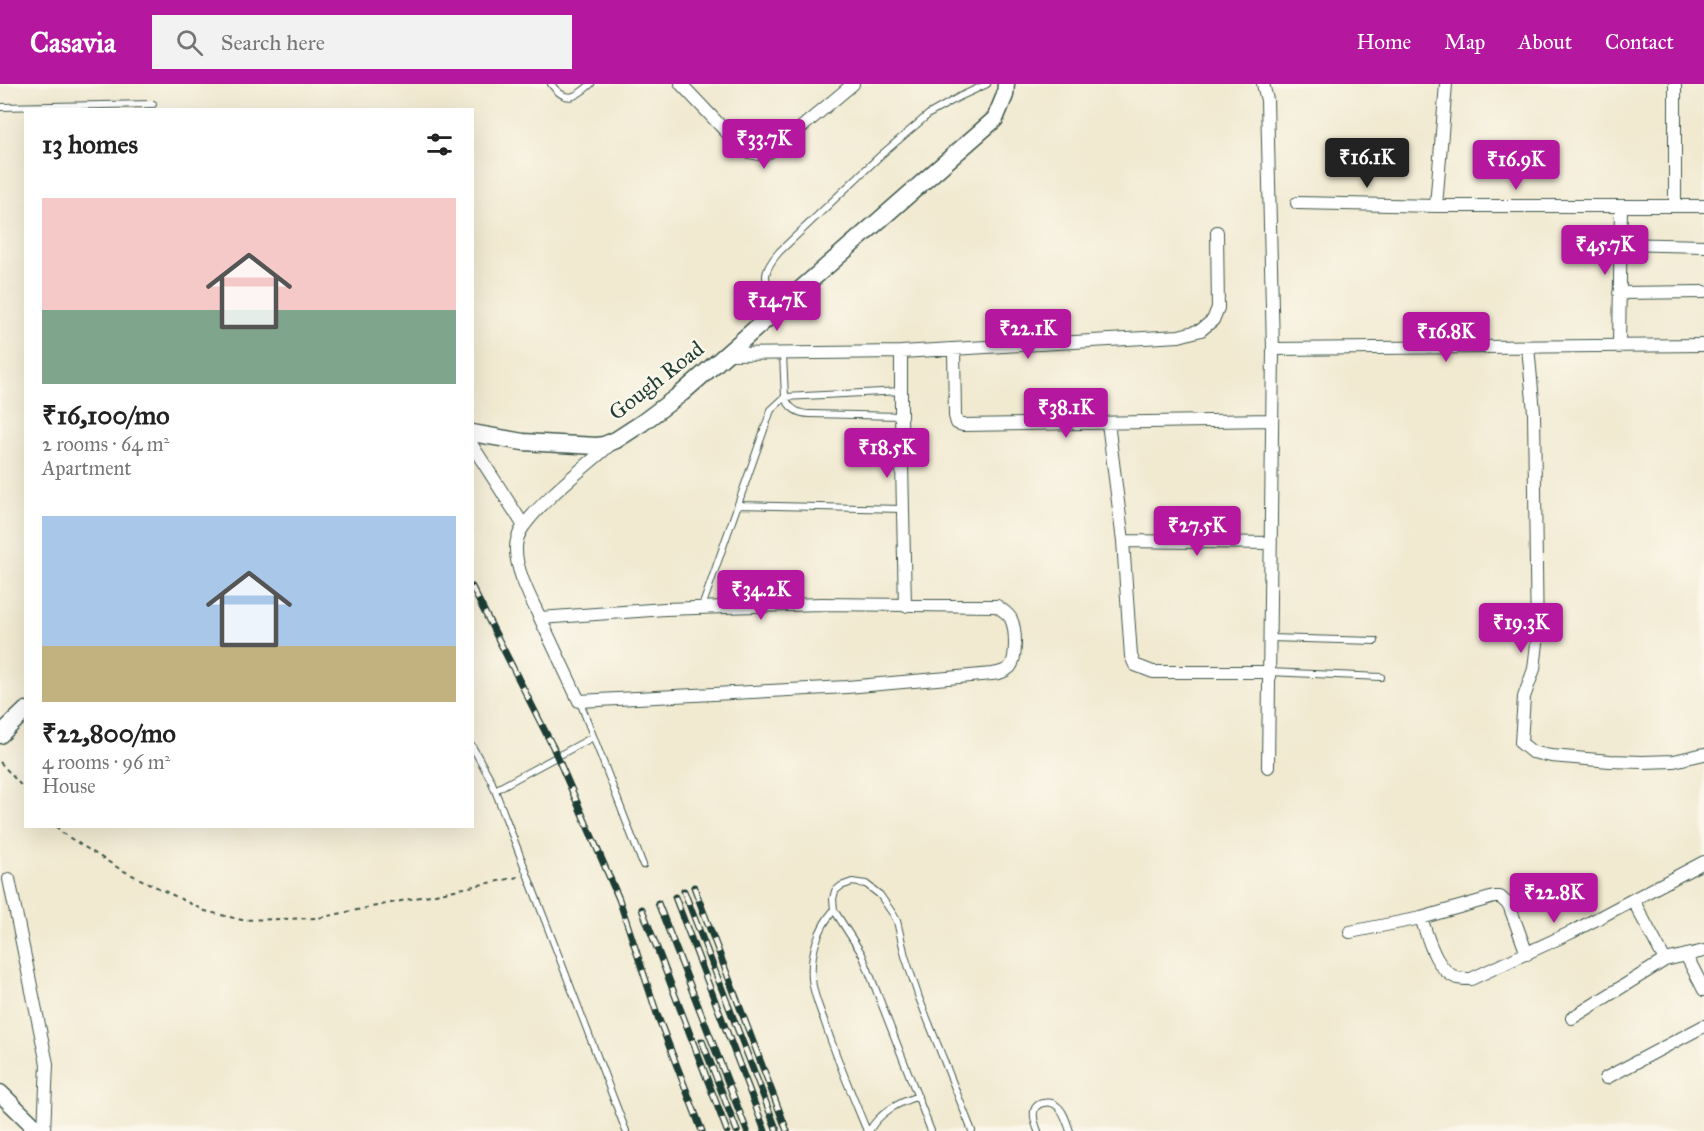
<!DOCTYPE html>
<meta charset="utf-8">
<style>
body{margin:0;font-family:"IM FELL Great Primer",serif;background:#f2f2f2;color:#222;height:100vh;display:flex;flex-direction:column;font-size:22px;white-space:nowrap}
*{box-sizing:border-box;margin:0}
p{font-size:20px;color:#767676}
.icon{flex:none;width:33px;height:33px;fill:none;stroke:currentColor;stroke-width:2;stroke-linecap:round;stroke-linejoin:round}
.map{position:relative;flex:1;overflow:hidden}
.panel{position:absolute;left:24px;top:24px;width:450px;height:720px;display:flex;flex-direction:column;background:#fff;border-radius:0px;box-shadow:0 6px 24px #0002}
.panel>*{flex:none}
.price{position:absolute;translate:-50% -51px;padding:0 14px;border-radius:6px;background:#b5179e;color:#fff;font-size:20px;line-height:39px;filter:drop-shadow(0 2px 3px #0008)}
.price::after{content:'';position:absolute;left:50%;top:36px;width:18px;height:14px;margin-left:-9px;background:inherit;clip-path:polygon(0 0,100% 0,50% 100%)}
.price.active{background:#222;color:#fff}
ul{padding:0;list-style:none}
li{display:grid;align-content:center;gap:12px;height:318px;padding:0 18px}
li span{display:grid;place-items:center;height:186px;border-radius:0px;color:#555}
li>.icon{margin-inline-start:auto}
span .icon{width:108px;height:108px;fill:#fffc;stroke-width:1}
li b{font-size:26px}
h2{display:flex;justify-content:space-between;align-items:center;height:72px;padding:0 18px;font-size:26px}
header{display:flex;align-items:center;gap:36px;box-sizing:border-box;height:84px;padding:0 30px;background:#b5179e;color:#fff}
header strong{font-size:28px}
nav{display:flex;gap:33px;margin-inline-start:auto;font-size:21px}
.search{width:420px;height:54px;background:#f2f2f2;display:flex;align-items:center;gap:15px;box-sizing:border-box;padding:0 21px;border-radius:0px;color:#767676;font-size:22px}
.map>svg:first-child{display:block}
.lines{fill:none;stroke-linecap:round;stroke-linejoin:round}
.lane-casing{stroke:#3e574b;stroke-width:8}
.street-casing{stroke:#3e574b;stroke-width:14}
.secondary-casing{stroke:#3e574b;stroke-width:19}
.path{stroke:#3e574b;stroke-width:2;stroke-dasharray:4.5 4.5;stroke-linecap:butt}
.lane{stroke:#fff;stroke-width:6}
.street{stroke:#fff;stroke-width:12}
.secondary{stroke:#fff;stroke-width:16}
.rail-casing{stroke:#1f3d34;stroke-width:7}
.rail{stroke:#fbf7ec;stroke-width:4.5;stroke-dasharray:14;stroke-linecap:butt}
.labels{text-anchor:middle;stroke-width:4.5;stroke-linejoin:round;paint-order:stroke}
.street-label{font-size:22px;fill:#1f3d34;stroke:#fbf7ec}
</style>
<header>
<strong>Casavia</strong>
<div class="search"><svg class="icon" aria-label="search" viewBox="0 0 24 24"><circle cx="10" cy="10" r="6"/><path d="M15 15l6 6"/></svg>Search here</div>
<nav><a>Home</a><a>Map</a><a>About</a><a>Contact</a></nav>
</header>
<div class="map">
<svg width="1704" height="1047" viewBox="0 0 1704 1047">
<rect width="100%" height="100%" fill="#fbf7ec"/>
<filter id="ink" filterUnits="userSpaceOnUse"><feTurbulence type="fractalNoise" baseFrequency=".0167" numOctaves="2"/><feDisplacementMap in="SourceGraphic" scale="12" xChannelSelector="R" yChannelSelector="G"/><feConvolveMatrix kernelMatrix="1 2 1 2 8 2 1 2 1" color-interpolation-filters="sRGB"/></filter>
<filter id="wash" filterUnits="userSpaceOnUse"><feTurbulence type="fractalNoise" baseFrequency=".008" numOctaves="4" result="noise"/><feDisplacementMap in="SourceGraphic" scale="24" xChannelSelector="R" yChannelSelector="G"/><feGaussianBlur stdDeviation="1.35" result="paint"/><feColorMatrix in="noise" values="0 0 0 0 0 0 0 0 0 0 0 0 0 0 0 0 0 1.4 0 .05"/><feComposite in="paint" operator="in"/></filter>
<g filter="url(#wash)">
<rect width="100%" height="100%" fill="#f1e9d0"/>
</g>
<g filter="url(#ink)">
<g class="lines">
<g class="lane-casing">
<path id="lane" d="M551 0C566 20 575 14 591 0
M0 23 153 20
M778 223C766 196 758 193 779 168L881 71 929 30 959 13 987 0
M783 271 785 313C789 324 798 330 810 330L901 332
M738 421 902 425
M702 523 771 326 785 313 901 307
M1270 554 1375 557
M1269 588 1381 593
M580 618 643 781
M472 662 491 696 626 1047
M495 706 593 653
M834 826C818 844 810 870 812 895 813 910 820 925 825 939 837 976 852 1011 867 1047
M869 1047C880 1028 898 1019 918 1012
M931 1047 862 870 834 826 833 815 835 807 841 802 852 798 866 800 880 811 893 830 897 837 905 872 919 914 972 1047
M1038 1047C1034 1037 1029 1022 1043 1019 1048 1018 1053 1018 1057 1022 1064 1027 1067 1039 1070 1047"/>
</g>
<g class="street-casing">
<path id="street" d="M681 0 733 55 749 68 764 71 778 63 853 0
M1263 0 1267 16 1273 265 1268 683
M1446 0 1436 122H1704
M1675 0V122
M1297 119 1436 122
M1620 160 1704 162
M1619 209 1704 208
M1528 263 1534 328 1537 559 1534 585 1524 613 1521 659 1532 668 1551 672 1610 677 1643 678 1674 677 1704 670
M1619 263 1621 123
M954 265 955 332 957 339 963 341 1272 336
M1273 265 1704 261
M901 268V332L905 522
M727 270 901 268 1179 252 1201 246 1213 236 1218 224 1217 148
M1108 339 1123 457 1131 572 1135 581 1153 588H1269
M472 361 524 442
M1123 457 1271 459
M540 534 665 525 821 520 997 522C1002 526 1009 530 1011 535 1016 545 1017 574 1010 583 1005 588 999 589 992 590L847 603 579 617 540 534C531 515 515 485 516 464 516 456 519 449 523 443 544 414 584 384 611 360
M9 795 47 980 44 1047
M1633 816 1665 876 1704 867
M1421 834C1428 853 1435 886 1457 894 1461 895 1466 895 1471 895L1572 848 1704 778
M1350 848 1421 834 1494 813H1500L1509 821 1527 870
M1686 871 1704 906
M1572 934 1665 876
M1606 994 1704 942"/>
</g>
<g class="secondary-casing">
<path id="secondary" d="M472 349 523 358 597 362 604 361 616 356 642 339 682 309 995 35 1005 11 1006 0
M0 651 26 626
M0 1009 39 1047"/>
</g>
<path class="path" d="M0 678 26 707
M56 742 62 749 120 785 205 827 242 836 318 834 518 793"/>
<use href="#lane" class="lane"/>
<use href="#street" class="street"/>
<use href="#secondary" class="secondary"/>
<g class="rail-casing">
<path id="rail" d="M472 503 553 663 619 815 658 933 702 1047
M694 803 787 1047
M684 807 777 1047
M675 813 765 1047
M658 819 747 1047
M642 825 727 1047
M702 957 737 1047"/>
</g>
<use href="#rail" class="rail"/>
</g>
</g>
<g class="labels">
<g class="street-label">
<text transform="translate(656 296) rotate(-38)" y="8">Gough Road</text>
</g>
</g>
</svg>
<b class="price" style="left:764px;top:86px">₹33.7K</b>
<b class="price active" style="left:1367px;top:105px">₹16.1K</b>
<b class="price" style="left:1516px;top:107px">₹16.9K</b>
<b class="price" style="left:1605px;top:192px">₹45.7K</b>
<b class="price" style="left:777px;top:248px">₹14.7K</b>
<b class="price" style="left:1028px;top:276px">₹22.1K</b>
<b class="price" style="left:1446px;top:279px">₹16.8K</b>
<b class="price" style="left:1066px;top:355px">₹38.1K</b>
<b class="price" style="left:887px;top:395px">₹18.5K</b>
<b class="price" style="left:1197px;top:473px">₹27.5K</b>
<b class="price" style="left:761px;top:537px">₹34.2K</b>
<b class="price" style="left:1521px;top:570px">₹19.3K</b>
<b class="price" style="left:1554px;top:840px">₹22.8K</b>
<section class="panel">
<h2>13 homes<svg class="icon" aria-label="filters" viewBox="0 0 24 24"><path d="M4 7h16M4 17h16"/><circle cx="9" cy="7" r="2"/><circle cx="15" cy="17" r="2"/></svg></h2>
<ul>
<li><span style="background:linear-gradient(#f6c9c9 60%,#7fa58c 0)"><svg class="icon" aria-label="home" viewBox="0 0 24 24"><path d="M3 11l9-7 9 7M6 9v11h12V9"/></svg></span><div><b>₹16,100/mo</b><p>2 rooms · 64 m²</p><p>Apartment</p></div></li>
<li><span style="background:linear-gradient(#a9c7e8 70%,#c2b280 0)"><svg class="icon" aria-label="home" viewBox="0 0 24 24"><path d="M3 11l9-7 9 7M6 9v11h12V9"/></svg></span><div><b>₹22,800/mo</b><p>4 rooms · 96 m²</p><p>House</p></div></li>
</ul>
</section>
</div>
